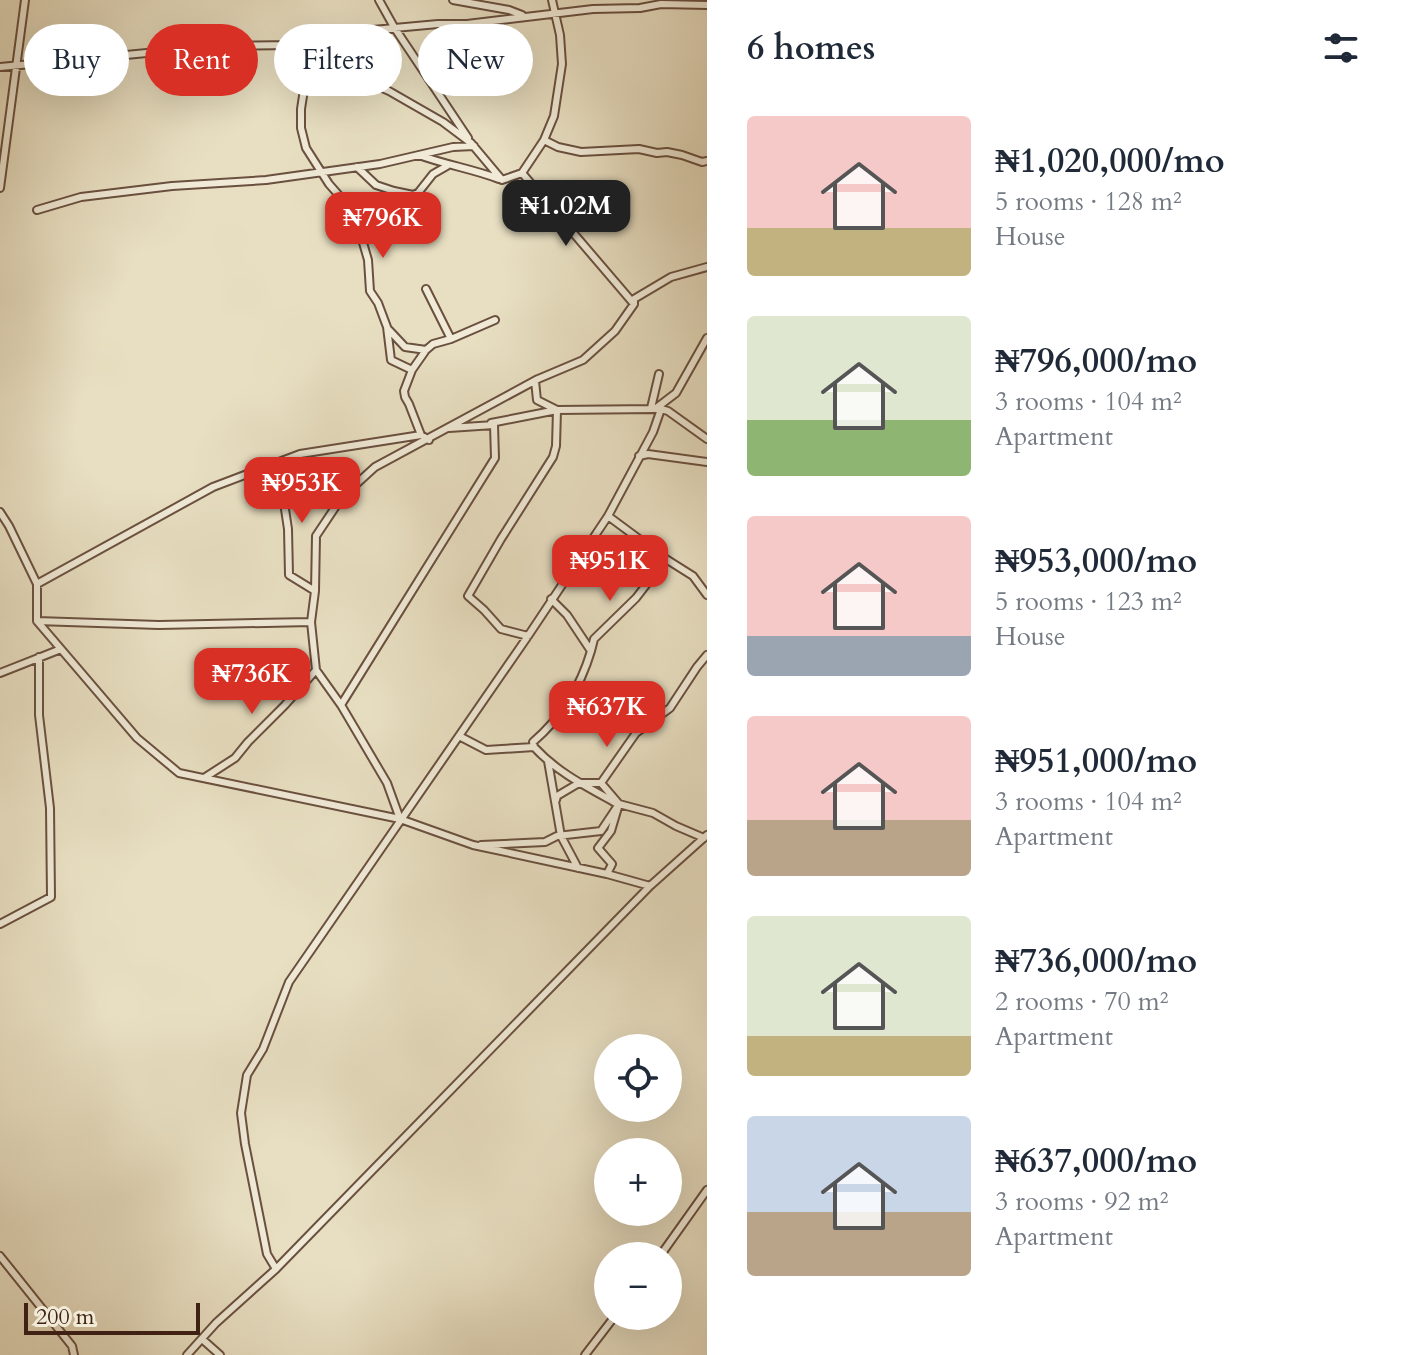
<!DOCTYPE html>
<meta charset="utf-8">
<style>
body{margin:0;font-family:Cardo,serif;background:#f2f2f3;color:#1f2937;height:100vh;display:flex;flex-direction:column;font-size:30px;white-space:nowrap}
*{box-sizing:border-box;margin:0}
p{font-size:26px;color:#747a83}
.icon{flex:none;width:44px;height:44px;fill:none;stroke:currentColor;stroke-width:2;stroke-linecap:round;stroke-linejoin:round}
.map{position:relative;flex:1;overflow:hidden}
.drawer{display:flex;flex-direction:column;background:#fff;width:696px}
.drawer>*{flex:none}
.banner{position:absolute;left:24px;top:24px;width:562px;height:72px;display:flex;gap:16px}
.tools{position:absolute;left:594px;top:1034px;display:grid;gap:16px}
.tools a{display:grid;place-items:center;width:88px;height:88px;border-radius:50%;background:#fff;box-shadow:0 8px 32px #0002;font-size:40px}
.scale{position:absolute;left:24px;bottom:20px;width:176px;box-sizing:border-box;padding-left:8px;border:4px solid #402113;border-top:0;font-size:22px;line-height:28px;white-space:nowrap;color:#402113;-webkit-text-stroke:6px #f0ead7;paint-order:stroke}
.price{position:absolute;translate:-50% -68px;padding:0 18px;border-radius:16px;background:#d93025;color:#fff;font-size:26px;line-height:52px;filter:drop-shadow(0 2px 4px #0008)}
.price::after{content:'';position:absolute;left:50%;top:48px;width:24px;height:18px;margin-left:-12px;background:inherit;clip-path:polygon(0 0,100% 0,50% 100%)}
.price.active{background:#222;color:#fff}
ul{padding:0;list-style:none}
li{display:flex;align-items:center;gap:24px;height:200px;padding:0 40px}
li span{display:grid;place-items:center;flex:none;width:224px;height:160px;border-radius:8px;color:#555}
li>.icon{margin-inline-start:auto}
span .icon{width:96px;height:96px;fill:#fffc;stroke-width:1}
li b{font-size:34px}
h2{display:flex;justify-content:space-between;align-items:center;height:96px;padding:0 40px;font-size:34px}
.tag{padding:0 28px;border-radius:36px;background:#fff;box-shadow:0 8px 32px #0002;font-size:28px;line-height:72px}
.tag.active{background:#d93025;color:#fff}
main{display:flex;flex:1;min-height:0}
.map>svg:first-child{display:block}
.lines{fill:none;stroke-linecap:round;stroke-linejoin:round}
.minor-casing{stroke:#6a503f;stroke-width:10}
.minor{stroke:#f0ead7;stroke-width:6}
</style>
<main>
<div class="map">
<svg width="707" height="1355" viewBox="0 0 707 1355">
<rect width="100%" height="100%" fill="#e8dfc2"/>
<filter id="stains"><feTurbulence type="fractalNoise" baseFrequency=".0025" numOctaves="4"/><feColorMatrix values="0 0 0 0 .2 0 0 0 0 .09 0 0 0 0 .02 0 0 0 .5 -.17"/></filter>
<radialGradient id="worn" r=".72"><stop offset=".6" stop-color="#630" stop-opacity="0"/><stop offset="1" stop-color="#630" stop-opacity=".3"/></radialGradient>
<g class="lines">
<g class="minor-casing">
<path id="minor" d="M379 0 394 27 468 138
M453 0 509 10 522 15
M294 45 309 57 389 91 443 122 471 143 502 180 522 173 544 140 554 116 562 64 560 35 552 0
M309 57 301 109V128L306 148 329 184 343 200 353 208 368 260 370 291 378 303 387 327 391 360 412 370
M0 67 220 46 294 45 340 33 438 24H467L593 9 640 8 661 4 707 5
M544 140 558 147 581 152 639 149 657 153 667 152 682 155 702 162 707 161
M419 155C446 165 473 169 499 179
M357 167 376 185 394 191 413 195 418 193 433 174 447 166
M522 173 634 304
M0 188 25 0
M37 210 81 197 172 186 266 180 380 164 453 147 474 146
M426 289 451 339
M389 330 405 347 426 350
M651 408 659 374
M661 409 668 411 707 439
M449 428 494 425 491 423 557 410 655 409
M421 435 409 404 405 397 404 391 412 370 426 350 433 344 451 339 495 320
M639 456 648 454 707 462
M278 463 288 529 289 575 315 591
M0 512 9 526 37 584V621L137 738 179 773 400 819 473 845 607 874 650 886
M608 516 666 559 693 576 707 595
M37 584 213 487 300 454 421 435 429 440
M551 599 567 615 591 651 594 639 636 598 666 559
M37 621 159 625 311 622
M528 636 501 629 484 610 468 596 501 539 553 457 556 446 557 410 537 400 535 381
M0 673 61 649
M341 705 495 458 494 425
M459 736 486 750 534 747C557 772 585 786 614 802
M534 747 533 742C561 718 580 688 591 651
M548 761 561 836 578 868
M204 778 235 758 248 742 285 705 316 670
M556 800 557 796 579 783H601
M400 819 387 783 341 705 316 670 311 622 315 591 316 536 342 497 375 467 538 379 583 360 615 331 634 304V299L671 277 707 267
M481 845 545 842 557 836 601 831 619 804 653 813 676 826 704 838
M607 874 612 864 598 848 611 831 619 804 601 783 636 733 670 708 697 667 707 655
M0 924 51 897 50 808 39 715V657
M0 1256 72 1346 74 1355
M660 1256 707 1190
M276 1269 267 1254 245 1144 241 1113 247 1075 263 1049 289 982 528 636 608 516 653 432 661 409H655L676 393 707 338
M202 1339 220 1355
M187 1355 216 1323 276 1269 650 886 707 835
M585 1355 615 1316"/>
</g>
<use href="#minor" class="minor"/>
</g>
<rect width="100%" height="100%" filter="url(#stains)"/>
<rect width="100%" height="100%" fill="url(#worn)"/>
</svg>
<div class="tools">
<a><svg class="icon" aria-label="locate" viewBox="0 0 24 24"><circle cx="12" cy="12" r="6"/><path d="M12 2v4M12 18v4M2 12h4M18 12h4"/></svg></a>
<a>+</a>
<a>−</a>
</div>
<div class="scale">200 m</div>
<b class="price active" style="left:566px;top:248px">₦1.02M</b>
<b class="price" style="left:383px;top:260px">₦796K</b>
<b class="price" style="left:302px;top:525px">₦953K</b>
<b class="price" style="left:610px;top:603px">₦951K</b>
<b class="price" style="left:252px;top:716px">₦736K</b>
<b class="price" style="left:607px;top:749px">₦637K</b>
<div class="banner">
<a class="tag">Buy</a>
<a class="tag active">Rent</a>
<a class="tag">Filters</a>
<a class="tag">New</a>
</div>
</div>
<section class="drawer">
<h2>6 homes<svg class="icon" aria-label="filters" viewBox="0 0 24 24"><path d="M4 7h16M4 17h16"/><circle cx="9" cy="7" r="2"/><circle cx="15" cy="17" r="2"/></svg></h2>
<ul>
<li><span style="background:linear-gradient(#f6c9c9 70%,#c2b280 0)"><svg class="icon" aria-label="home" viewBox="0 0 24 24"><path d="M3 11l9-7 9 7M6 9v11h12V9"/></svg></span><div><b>₦1,020,000/mo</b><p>5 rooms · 128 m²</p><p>House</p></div></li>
<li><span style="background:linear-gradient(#dfe7d0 65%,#8fb573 0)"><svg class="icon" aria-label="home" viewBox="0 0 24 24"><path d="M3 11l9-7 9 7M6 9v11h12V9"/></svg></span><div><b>₦796,000/mo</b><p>3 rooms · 104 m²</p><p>Apartment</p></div></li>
<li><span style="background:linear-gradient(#f6c9c9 75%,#9aa5b1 0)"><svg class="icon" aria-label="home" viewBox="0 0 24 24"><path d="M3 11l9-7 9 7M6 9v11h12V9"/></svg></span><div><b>₦953,000/mo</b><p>5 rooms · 123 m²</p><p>House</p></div></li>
<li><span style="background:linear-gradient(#f6c9c9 65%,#b9a48a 0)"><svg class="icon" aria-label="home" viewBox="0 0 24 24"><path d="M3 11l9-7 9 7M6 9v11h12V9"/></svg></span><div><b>₦951,000/mo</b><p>3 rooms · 104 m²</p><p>Apartment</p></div></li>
<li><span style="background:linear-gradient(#dfe7d0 75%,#c2b280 0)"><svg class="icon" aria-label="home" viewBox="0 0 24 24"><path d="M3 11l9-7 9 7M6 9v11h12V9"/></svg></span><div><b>₦736,000/mo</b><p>2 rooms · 70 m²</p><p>Apartment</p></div></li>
<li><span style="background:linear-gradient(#c9d6e8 60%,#b9a48a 0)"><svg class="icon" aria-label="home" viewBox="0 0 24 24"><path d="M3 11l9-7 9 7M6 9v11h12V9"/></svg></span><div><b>₦637,000/mo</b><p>3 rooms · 92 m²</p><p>Apartment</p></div></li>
</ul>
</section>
</main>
